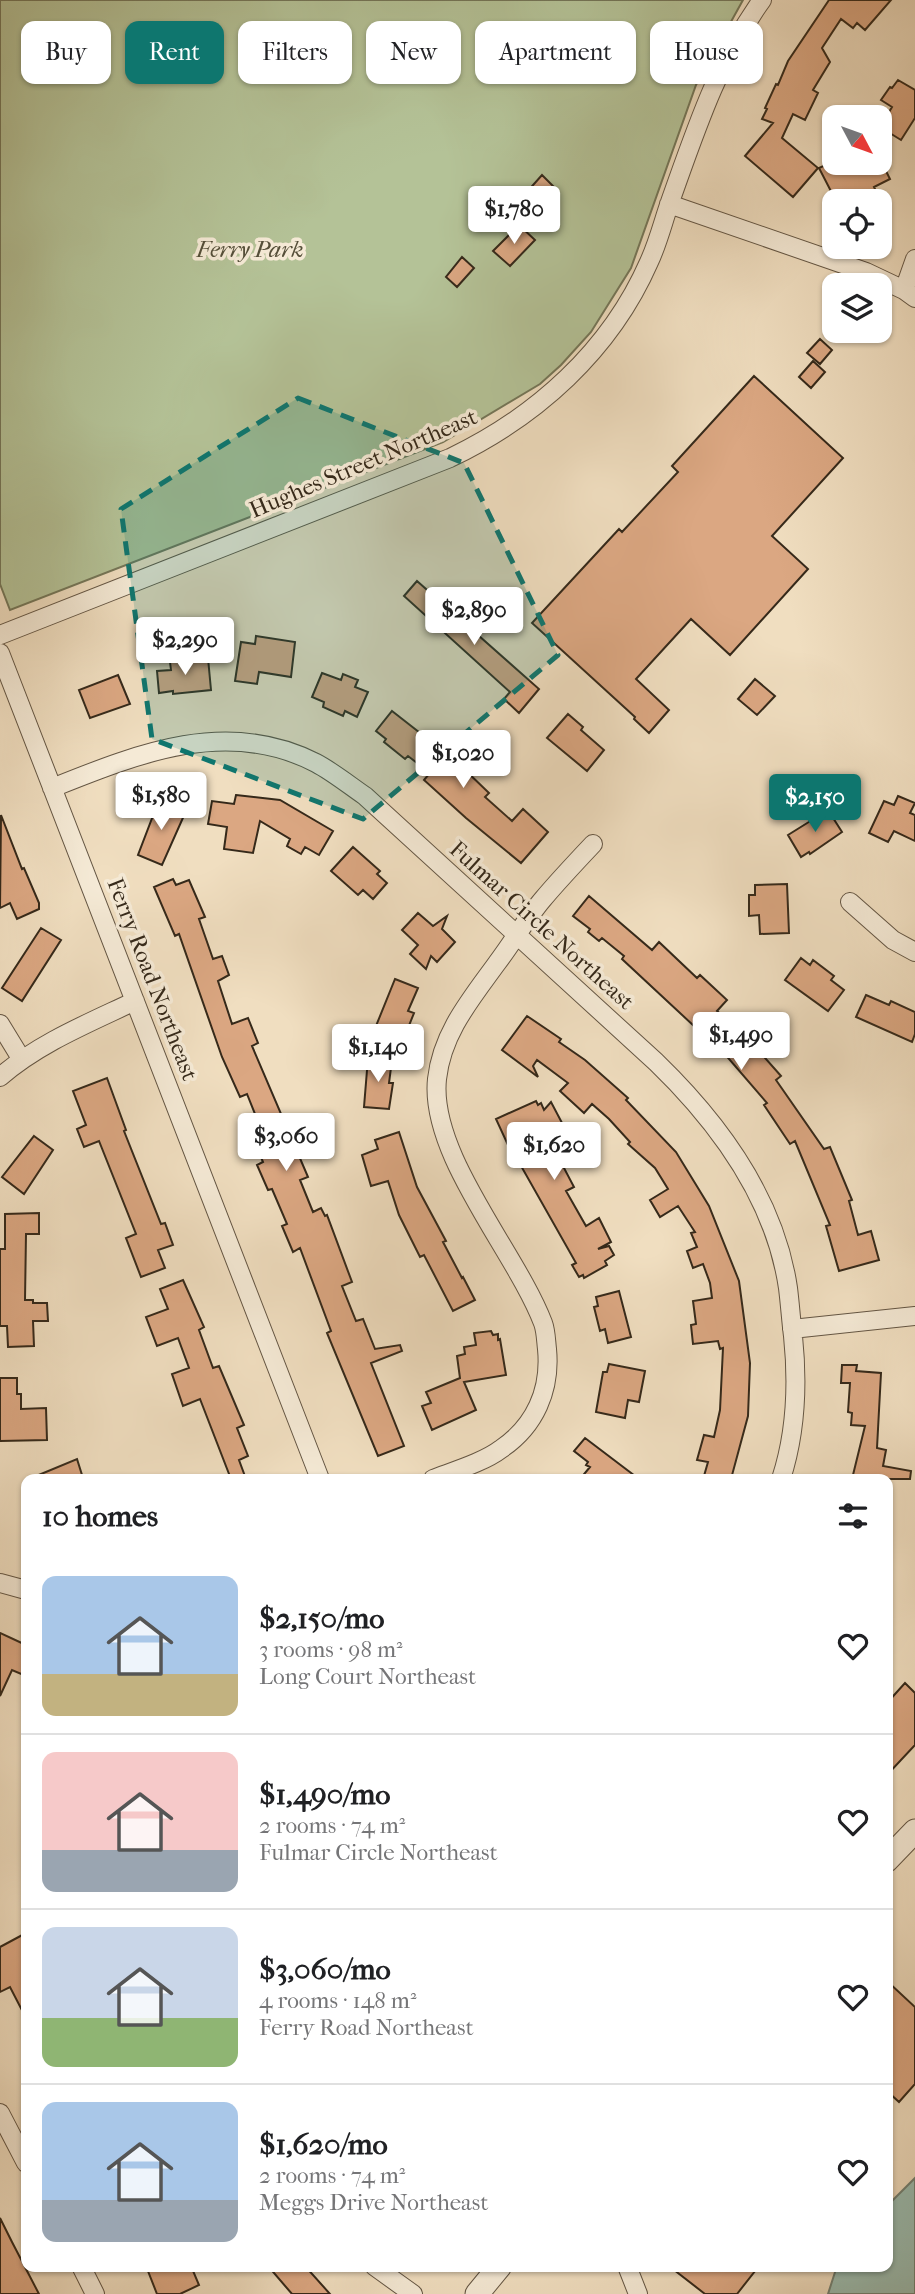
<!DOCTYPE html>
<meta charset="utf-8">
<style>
body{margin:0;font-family:"IM FELL French Canon",serif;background:#f2f2f2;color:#202124;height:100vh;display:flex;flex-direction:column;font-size:26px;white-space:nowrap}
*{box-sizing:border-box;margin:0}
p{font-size:23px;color:#757577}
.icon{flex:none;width:38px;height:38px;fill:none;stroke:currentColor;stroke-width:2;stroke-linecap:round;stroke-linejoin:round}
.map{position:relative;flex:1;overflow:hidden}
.drawer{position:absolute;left:21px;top:1474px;width:872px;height:798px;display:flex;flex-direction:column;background:#fff;border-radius:14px;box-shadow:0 2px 5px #0004}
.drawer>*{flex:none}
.hud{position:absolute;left:21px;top:21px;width:873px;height:63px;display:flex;gap:14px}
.needle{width:46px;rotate:131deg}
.tools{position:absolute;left:822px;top:105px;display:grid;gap:14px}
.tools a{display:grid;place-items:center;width:70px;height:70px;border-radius:14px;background:#fff;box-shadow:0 2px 5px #0004;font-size:35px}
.price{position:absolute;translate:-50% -60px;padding:0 16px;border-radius:7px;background:#fff;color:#222;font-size:23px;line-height:46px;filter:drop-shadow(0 2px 4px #0008)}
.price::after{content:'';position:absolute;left:50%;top:42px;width:21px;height:16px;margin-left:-10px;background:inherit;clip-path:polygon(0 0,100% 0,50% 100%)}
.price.on{background:#0f766e;color:#fff}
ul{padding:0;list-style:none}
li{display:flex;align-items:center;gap:21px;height:175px;padding:0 21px}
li+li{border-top:2px solid #e0e0e0}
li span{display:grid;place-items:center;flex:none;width:196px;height:140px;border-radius:14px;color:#555}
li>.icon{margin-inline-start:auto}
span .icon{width:84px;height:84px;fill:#fffc;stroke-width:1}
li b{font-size:30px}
h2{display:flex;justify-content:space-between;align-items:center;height:84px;padding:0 21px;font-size:30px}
.chip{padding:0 24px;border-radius:14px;background:#fff;box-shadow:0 2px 5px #0004;font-size:24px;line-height:63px}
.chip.on{background:#0f766e;color:#fff}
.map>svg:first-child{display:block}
.green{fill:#b4c297;stroke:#747658;stroke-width:2}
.water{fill:#9abcb0;stroke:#728174;stroke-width:2}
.building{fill:#dba782;stroke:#35291a;stroke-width:2}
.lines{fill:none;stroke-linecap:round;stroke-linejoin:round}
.minor-casing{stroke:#645644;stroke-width:20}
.tertiary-casing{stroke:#645644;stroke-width:25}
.minor{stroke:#f5ead6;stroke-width:18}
.tertiary{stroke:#f5ead6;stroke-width:23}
.marked{fill:#0f766e;fill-opacity:0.2;stroke:#0f766e;stroke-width:5;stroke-dasharray:14 9;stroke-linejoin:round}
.labels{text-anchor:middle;stroke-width:7;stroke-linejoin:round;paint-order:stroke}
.park-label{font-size:23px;font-style:italic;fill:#554f39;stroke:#f5ead6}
.street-label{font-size:23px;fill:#35291a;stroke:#f5ead6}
</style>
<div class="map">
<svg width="915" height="2294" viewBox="0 0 915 2294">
<rect width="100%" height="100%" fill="#f0dec0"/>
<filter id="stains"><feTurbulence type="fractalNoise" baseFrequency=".00286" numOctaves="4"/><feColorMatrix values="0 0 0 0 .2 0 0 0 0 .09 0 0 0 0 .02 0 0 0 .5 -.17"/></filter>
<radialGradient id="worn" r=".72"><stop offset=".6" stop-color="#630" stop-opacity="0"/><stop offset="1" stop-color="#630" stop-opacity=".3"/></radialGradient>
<path class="green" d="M0 0H743L696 85 631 268 591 332 561 365 540 384 443 442 10 610 0 584Z"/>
<path class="water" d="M915 2178V2294H828L837 2266H887V2206Z"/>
<path class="building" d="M829 0H891L865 30 857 23 853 28 841 19 822 48 830 62 813 90 818 93 805 120 793 114 782 138 818 168 793 197 745 156 773 123 762 119 767 109 765 108 776 84 778 85 788 61Z
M898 80 915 90V118L901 140 880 127 892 107 881 100 890 87 892 88Z
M830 163H882L890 179 874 187 876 191 859 200 857 196 847 201H836L819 168Z
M542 175 553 186 537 203 526 193Z
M519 225 535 240 510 266 493 251Z
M462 257 474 268 457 287 446 277Z
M820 339 832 350 820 364 807 353Z
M813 361 825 372 811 388 799 377Z
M754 376 843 458 772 536 808 569 730 655 691 619 636 679 669 710 649 733 634 719 635 717 532 623 619 529 622 532 678 472 672 466Z
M417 581 539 689 519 713 504 699 510 692 404 596Z
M256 636 295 642 291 677 259 672 257 684 235 681 241 642 255 644Z
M208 658 211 690 173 694V691L159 693 157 671 171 670 170 662Z
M322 673 341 680 343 674 358 680 355 687 368 692 357 717 345 711 343 716 323 707 324 702 312 697Z
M118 675 130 704 90 718 79 690Z
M755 679 775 696 757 715 738 699Z
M392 711 447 754 450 752 463 763 461 766 489 793 485 797 512 821 523 809 548 832 521 863 466 818 424 780 430 773 408 756 405 759 384 742 386 739 376 731Z
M568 714 583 727 581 730 604 750 587 771 547 738Z
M236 795 280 800 333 831 319 855 305 847 301 854 287 846 290 839 260 821 253 853 224 849 227 827 208 824 212 801 234 804Z
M898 796 915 803 910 813 915 815V841L894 831 888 842 869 833 884 801 894 805Z
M159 800 186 811 162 865 138 855Z
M828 810 842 832 810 854 809 852 801 857 788 835Z
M1 815 22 869 24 868 39 903V909L17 919 10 903 0 908Z
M353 847 380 871 377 874 387 883 373 899 363 890 358 895 331 871Z
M173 879 176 885 189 880 205 917 199 919 213 959 222 956 229 975 218 981 232 1024 248 1018 258 1043 252 1046 308 1177 300 1180 313 1212 321 1208 325 1216 327 1215 352 1282 342 1286 356 1321 363 1319 375 1349 400 1345 402 1351 371 1363 404 1446 378 1456 327 1333 331 1331 300 1248 293 1252 282 1226 287 1224 272 1189 268 1190 257 1165 263 1162 253 1138 263 1134 247 1094 240 1097 222 1057 179 934 175 936 154 887Z
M787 884 789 933 760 934 759 915 749 916V895H755V885Z
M589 896 652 950 659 942 697 978 700 975 727 1000 717 1011 742 1032 781 1076 776 1080 824 1149 830 1147 852 1200 849 1201 858 1235 871 1231 879 1260 839 1271 826 1226 830 1225 795 1141 790 1144 764 1105 767 1103 711 1038 709 1040 622 959 624 956 602 938 599 941 588 932 590 929 573 916Z
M418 913 433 926 447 916 442 929 455 942 437 962 431 956 426 969 410 954 418 945 402 930Z
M41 928 61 940 22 1001 2 988Z
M801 958 810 965 813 960 834 976 831 980 844 990 828 1011 785 980Z
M395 979 418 988 408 1011 414 1013 408 1028 402 1026 398 1035 376 1026Z
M866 995 889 1005 891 1001 915 1012V1034L912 1042 856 1017Z
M527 1016 561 1039 559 1042 585 1060 628 1098 626 1100 676 1152 709 1206 739 1281 750 1363 748 1416 731 1479 704 1476 708 1462 697 1460 704 1435 714 1437 720 1410 723 1348 720 1349 718 1341 693 1344 691 1325 696 1324 693 1301 712 1298 710 1283 703 1264 693 1268 687 1251 697 1247 691 1233 695 1232 678 1206 660 1217 650 1200 668 1189 655 1168 628 1144 630 1142 609 1119 592 1104 584 1113 560 1091 568 1083 537 1060 533 1066 538 1077 502 1050Z
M368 1058 392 1060 389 1083H393L389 1109 364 1107Z
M107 1078 126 1130 124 1131 161 1224 165 1223 173 1245 158 1250 165 1268 141 1277 126 1238 136 1234 99 1141 84 1147 77 1129 86 1125 73 1091Z
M536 1101 538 1105 541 1103 544 1110 551 1102 571 1140 554 1149 574 1187 566 1191 586 1226 599 1218 611 1242 598 1249 609 1246 614 1255 605 1261 607 1265 584 1278 583 1275 579 1277 572 1265 576 1263 516 1157 514 1158 496 1119Z
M399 1132 417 1187 446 1241 443 1242 462 1278 463 1277 475 1300 453 1311 424 1255 420 1257 399 1215 388 1181 371 1186 362 1155 378 1149 375 1140Z
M34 1136 53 1150 24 1194 2 1177Z
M39 1213V1234H26L25 1300H33V1303H47L48 1321H33L34 1346 8 1347 7 1326H0V1249H5V1214Z
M183 1280 204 1327 199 1330 213 1368 219 1366 244 1425 237 1428 248 1456 239 1460 246 1479H231L200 1399 183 1406 172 1374 189 1368 178 1338 157 1346 146 1317 168 1309 160 1289Z
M619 1291 631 1337 608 1343 605 1329 600 1331 594 1307 598 1306 596 1297Z
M491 1331 493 1335 498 1334V1340L500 1339 506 1375 464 1382 476 1410 432 1430 422 1406 431 1403 426 1392 460 1378 457 1356 465 1354 464 1347 476 1345 474 1333Z
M609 1364 645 1371 639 1402 628 1400 625 1418 596 1412 603 1372H607Z
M842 1365H857L856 1371 881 1373 877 1448 886 1450 883 1466 911 1471 910 1479H852L865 1426 851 1425 852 1413 848 1412 850 1383H841Z
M0 1378H17V1394H21V1409L46 1408 47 1440 0 1441Z
M585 1438 639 1479H580L590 1467 586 1465 588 1462 574 1451Z
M77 1459 82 1475 73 1479H29Z
M0 1633 26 1645V1676L12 1670 0 1696Z
M905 1683 915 1693V1745L887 1775V1703Z
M26 1933V2018L10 1987 0 1992V1947Z
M887 1981 915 2007V2084L899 2102 887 2091Z
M0 2218 12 2242 39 2294H0Z
M146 2266H191L199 2285 180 2294H157Z
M268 2266H305L330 2294H292Z
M669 2266H759L737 2294H705Z"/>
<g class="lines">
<g class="minor-casing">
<path id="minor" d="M669 204 866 272 904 290 915 298
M904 290 915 259
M0 635 450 458C536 417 610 351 649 262 658 243 663 222 670 202 695 132 718 61 762 0
M0 653 320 1479
M52 788C137 754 227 717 316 763 333 772 349 785 365 796L656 1062C718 1122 775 1199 788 1288 790 1304 791 1320 793 1336 798 1384 796 1433 781 1479
M850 902 893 940 915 952
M0 1024 22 1060
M0 1077C39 1043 89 1023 135 1001
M792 1329 915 1316
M433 1479C454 1471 484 1462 501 1449 535 1426 551 1390 547 1349 546 1341 546 1331 543 1323 516 1252 429 1155 437 1079 442 1033 471 999 497 963 513 942 526 919 543 899 559 880 576 862 593 844
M0 1583 26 1590
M0 2113 26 2163
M81 2266 95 2294
M374 2266 413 2294
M627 2266 638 2294"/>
</g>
<g class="tertiary-casing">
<path id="tertiary" d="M887 1860 915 1831
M477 2294 500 2266"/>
</g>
<use href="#minor" class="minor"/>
<use href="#tertiary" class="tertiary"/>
</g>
<path class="marked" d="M298 398 464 463 558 655 363 819 152 739 121 509Z"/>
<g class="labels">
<g class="park-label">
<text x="250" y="257">Ferry Park</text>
</g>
<g class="street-label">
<text transform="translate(363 463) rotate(-23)" y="8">Hughes Street Northeast</text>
<text transform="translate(542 925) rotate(42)" y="8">Fulmar Circle Northeast</text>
<text transform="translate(153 979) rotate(69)" y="8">Ferry Road Northeast</text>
</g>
</g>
<rect width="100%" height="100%" filter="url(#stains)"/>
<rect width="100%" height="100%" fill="url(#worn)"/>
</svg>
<div class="tools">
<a><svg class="needle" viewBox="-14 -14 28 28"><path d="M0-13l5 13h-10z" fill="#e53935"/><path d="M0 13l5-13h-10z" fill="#757577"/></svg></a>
<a><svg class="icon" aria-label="locate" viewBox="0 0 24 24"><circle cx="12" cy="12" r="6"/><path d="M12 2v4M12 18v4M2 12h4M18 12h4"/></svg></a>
<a><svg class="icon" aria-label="layers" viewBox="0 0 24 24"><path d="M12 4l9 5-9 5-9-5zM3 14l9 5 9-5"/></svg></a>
</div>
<b class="price" style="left:514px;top:246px">$1,780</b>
<b class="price" style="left:474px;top:647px">$2,890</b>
<b class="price" style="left:185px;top:677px">$2,290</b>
<b class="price" style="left:463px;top:790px">$1,020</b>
<b class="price" style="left:161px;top:832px">$1,580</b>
<b class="price on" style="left:815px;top:834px">$2,150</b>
<b class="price" style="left:741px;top:1072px">$1,490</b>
<b class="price" style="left:378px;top:1084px">$1,140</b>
<b class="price" style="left:286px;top:1173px">$3,060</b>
<b class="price" style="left:554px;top:1182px">$1,620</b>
<div class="hud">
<a class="chip">Buy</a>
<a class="chip on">Rent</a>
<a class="chip">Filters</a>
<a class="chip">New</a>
<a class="chip">Apartment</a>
<a class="chip">House</a>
</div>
<section class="drawer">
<h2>10 homes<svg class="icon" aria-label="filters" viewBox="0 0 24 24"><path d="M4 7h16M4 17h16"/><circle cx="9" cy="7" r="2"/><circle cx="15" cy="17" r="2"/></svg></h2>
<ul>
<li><span style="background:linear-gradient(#a9c7e8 70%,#c2b280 0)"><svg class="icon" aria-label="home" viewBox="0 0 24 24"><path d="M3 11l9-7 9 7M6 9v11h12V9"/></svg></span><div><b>$2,150/mo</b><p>3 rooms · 98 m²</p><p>Long Court Northeast</p></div><svg class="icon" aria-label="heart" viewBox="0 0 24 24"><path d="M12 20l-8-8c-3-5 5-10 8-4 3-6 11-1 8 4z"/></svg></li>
<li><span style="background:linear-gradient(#f6c9c9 70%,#9aa5b1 0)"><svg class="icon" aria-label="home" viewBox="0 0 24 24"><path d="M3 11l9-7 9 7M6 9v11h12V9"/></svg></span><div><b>$1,490/mo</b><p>2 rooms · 74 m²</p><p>Fulmar Circle Northeast</p></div><svg class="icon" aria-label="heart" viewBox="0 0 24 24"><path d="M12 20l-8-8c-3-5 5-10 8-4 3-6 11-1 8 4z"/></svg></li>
<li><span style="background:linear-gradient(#c9d6e8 65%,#8fb573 0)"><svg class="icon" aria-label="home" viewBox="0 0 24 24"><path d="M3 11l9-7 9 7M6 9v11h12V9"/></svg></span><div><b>$3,060/mo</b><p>4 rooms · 148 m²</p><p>Ferry Road Northeast</p></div><svg class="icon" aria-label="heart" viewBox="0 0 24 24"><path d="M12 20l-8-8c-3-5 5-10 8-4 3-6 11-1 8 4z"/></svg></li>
<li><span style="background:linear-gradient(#a9c7e8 70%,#9aa5b1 0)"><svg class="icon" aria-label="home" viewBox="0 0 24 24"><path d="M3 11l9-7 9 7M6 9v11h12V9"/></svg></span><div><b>$1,620/mo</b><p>2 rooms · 74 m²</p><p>Meggs Drive Northeast</p></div><svg class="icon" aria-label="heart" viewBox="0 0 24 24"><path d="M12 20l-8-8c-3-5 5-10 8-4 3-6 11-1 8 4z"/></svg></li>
</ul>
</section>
</div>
